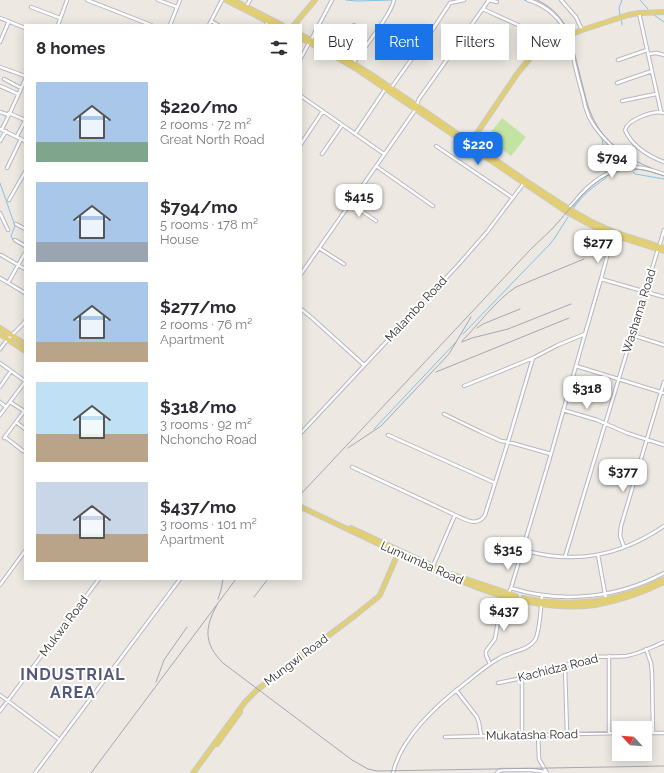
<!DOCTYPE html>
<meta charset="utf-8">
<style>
body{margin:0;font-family:Raleway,sans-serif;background:#f2f2f3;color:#2b2b33;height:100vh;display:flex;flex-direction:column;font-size:15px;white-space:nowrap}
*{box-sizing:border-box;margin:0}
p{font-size:13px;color:#7c7c81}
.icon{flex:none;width:22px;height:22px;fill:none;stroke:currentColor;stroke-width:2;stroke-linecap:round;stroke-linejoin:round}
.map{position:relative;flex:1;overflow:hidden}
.side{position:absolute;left:24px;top:24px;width:278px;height:556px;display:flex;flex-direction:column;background:#fff;border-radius:0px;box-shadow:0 2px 10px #0003}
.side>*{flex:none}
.guide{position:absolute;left:314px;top:24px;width:290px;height:36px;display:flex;gap:8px}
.needle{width:26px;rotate:296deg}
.fabs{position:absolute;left:612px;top:721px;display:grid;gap:8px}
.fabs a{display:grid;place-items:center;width:40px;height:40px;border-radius:0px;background:#fff;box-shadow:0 2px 10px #0003;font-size:20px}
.price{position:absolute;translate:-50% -34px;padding:0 9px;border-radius:8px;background:#fff;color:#222;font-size:13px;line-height:26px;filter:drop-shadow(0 1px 2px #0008)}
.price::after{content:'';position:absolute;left:50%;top:24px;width:12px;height:9px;margin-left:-6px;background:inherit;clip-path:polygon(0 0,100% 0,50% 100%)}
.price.selected{background:#1a73e8;color:#fff}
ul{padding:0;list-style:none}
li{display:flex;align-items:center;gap:12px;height:100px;padding:0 12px}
li span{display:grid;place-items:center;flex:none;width:112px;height:80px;border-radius:0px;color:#555}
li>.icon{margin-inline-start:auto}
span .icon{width:48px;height:48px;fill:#fffc;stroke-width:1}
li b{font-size:17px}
h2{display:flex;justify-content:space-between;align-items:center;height:48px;padding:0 12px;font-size:17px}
.pill{padding:0 14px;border-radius:0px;background:#fff;box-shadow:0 2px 10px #0003;font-size:14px;line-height:36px}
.pill.selected{background:#1a73e8;color:#fff}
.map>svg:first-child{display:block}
.pitch{fill:#c3e3a3}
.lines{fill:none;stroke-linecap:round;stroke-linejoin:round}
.stream{stroke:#82c2e2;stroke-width:1}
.minor-casing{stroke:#b6b7c0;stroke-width:4.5}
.major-casing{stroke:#c9c9c9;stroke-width:6}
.minor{stroke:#fff;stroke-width:2.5}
.major{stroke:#e2cf73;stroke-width:4}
.rail{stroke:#a5a6b5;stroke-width:1}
.labels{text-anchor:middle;stroke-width:4;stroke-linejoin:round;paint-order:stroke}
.street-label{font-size:12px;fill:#2e2e2e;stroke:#fff}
.district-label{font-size:16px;font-weight:bold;letter-spacing:1px;fill:#53577a;stroke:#fff}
</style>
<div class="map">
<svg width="664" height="773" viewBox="0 0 664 773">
<rect width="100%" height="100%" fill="#ede9e2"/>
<path class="pitch" d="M502 118 526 137 511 156 487 137Z"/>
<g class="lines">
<path class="stream" d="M346 0 357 1 393 0
M524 0 528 1
M640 0 648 9
M549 12 557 20 566 34
M620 15 619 8 622 0
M654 15 664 22
M621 19 622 23V25
M567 39 583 102
M597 132 602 139 606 163 605 172
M603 140 610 148 627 161
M633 172 635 174 664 179
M0 183 15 226 11 236 13 240
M573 209C582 195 593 187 606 178L607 176
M463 334 550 244 554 239 568 217
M374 429 456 342"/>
<g class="minor-casing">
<path id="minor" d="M87 0 151 25
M158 0 177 7
M488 0 497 2
M528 0C546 5 562 19 568 36 571 42 572 50 573 57 576 70 579 83 583 96 584 103 586 110 589 117 598 135 615 149 630 162L631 168
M561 0 576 17 582 30
M31 7 60 18
M246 7 250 0
M483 9 520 26 537 40 541 44 542 47
M639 13 661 112
M0 18 25 28
M211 21 218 25
M58 25 67 0
M170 25 180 0
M209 25 222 0
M266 25 268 21
M311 40 332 0
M0 42 9 21
M335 53 354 25
M648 54 657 53 664 55
M301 58 309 43
M618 60 647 50
M353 63C363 51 372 38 381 25 386 17 392 9 394 0
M0 67 25 76
M4 79 21 88
M617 83 652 71
M0 86 18 94
M391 88 433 29 450 3 464 0
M301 96 384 154
M622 101 656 94
M0 112 9 115 25 80
M9 113 25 120
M664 113C654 110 628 119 625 130 632 146 648 156 664 162
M0 129 25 141
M2 129 9 115
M355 134 386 88
M17 136 25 121
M0 141 6 131
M301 144 323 111
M436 146 513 198
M322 154 342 125
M376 166 433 206
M7 168 21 139
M9 200 25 172
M350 203 376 221
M569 208C573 204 577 199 581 194 597 177 618 164 643 168 650 169 657 172 664 174
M0 213 8 230
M16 224 25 229
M15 240 25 246
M659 247 664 230
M319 248 344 264
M1 255 25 269
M301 274 418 106 417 104 419 99 489 0
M0 278 25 293
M601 279 664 297
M8 283 25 253
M301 309 312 318 364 365
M632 335 664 345
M0 349 7 340 23 324 25 321
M0 363 25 381
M576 366 664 393
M464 386 533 358
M0 387 11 371
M0 402 6 407
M10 402 24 411
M563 410 597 420 627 433 664 445
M444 414 481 432 501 441 508 442 551 454
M0 415 25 382
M16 422 25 429
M301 433 459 264 487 232 524 183
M388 435 495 483
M5 437 23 451
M4 438 25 410
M352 467 455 515 433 566
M455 515C465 519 477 528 485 515L508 442 533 358 558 345 585 334
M624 547 620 536 621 526 664 382
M523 550C575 565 620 556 664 526
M598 555 606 599
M565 557 658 249
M0 585 25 551
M511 588C561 604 618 598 664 573
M646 649 651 663 652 673 653 733
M609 656V733
M490 664 486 655V651L495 639 500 610 511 588 551 454 585 334 601 279 613 234
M565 666 567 734
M522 678V735
M498 683 522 678 594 657C605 656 615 657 626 656 639 654 652 647 664 642
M456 690 477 717 479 723 481 735
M0 695 60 740
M0 711 99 579
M645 733H664
M538 735 539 759 547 773
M445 737 619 733
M35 773 180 579
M393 773C401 736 439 703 468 681 478 673 487 665 498 659 501 657 505 655 509 654 518 650 529 649 535 640 540 632 541 605 542 595
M497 773 499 771 502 770H531L546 772"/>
</g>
<g class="major-casing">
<path id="major" d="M226 0 275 25
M233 0 282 25
M294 25 315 0
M301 35 343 57 372 75 526 181 569 209 592 222 614 232 664 248
M301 38 336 57 358 70 524 183 567 212 591 225 613 235 664 251
M469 145 517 74 531 57 542 47 555 41 582 30 628 15 639 13 664 12
M0 328 25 344
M0 334 25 351
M301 507C334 523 367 538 400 554 459 582 528 614 595 605 619 601 642 593 664 582
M351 528 448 573 516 596
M523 598C571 608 620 602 664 579
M217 744 240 712
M193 773 245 702 258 689 357 614 378 597 380 595 399 551"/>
</g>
<use href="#minor" class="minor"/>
<use href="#major" class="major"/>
<path class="rail" d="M537 0C554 8 562 18 570 35 574 51 578 67 582 83 585 94 587 106 592 116 603 141 626 158 651 168
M477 328 483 324 520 309
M462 341C480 323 495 301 516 287L584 259
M462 342 472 338 508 329 571 304
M436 372 569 318
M348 448 381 426 449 354 471 317
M301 494 530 250C540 240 551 231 560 220 581 196 602 167 637 169 646 170 655 173 664 176
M254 597 268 579
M218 599 221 590 223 579
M217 605C204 628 204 644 223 663L352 760 368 769 377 771 664 766
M156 682 164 660 187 627
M91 773 236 579"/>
</g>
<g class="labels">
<g class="street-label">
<text transform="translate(416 309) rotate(-47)" y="4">Malambo Road</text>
<text transform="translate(639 311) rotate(-73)" y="4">Washama Road</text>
<text transform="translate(422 563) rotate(24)" y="4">Lumumba Road</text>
<text transform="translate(64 626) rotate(-53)" y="4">Mukwa Road</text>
<text transform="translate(296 660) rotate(-37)" y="4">Mungwi Road</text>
<text transform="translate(558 668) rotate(-14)" y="4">Kachidza Road</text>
<text transform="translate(532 735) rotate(-1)" y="4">Mukatasha Road</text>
</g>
<g class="district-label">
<text x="73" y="680">INDUSTRIAL<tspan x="73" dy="18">AREA</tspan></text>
</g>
</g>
</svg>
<div class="fabs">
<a><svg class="needle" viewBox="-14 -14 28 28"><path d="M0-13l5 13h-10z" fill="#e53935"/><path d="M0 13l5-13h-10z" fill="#7c7c81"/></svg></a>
</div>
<b class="price selected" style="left:478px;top:166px">$220</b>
<b class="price" style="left:612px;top:179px">$794</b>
<b class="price" style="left:359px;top:218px">$415</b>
<b class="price" style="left:598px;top:264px">$277</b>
<b class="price" style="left:587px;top:410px">$318</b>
<b class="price" style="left:623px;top:493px">$377</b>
<b class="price" style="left:508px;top:571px">$315</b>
<b class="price" style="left:504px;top:632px">$437</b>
<div class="guide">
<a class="pill">Buy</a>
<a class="pill selected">Rent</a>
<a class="pill">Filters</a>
<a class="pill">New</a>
</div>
<section class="side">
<h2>8 homes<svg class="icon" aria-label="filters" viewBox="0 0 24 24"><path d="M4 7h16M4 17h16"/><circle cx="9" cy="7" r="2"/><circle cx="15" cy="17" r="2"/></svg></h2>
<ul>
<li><span style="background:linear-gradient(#a9c7e8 75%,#7fa58c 0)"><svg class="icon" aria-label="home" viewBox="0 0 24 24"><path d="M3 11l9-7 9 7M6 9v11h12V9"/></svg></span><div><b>$220/mo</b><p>2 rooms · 72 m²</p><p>Great North Road</p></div></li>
<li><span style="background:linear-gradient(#a9c7e8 75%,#9aa5b1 0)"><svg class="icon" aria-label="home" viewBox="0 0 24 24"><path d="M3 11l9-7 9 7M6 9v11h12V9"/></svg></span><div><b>$794/mo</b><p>5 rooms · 178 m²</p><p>House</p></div></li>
<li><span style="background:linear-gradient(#a9c7e8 75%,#b9a48a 0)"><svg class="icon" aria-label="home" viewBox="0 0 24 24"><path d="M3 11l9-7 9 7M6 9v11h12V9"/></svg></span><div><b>$277/mo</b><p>2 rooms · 76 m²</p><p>Apartment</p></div></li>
<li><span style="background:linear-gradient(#bfe0f5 65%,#b9a48a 0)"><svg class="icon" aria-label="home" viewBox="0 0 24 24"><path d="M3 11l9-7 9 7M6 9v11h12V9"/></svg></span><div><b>$318/mo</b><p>3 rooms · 92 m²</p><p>Nchoncho Road</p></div></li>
<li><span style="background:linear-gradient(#c9d6e8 65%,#b9a48a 0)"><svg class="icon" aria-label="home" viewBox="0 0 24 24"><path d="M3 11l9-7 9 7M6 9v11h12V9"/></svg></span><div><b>$437/mo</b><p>3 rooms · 101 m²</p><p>Apartment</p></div></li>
</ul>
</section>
</div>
